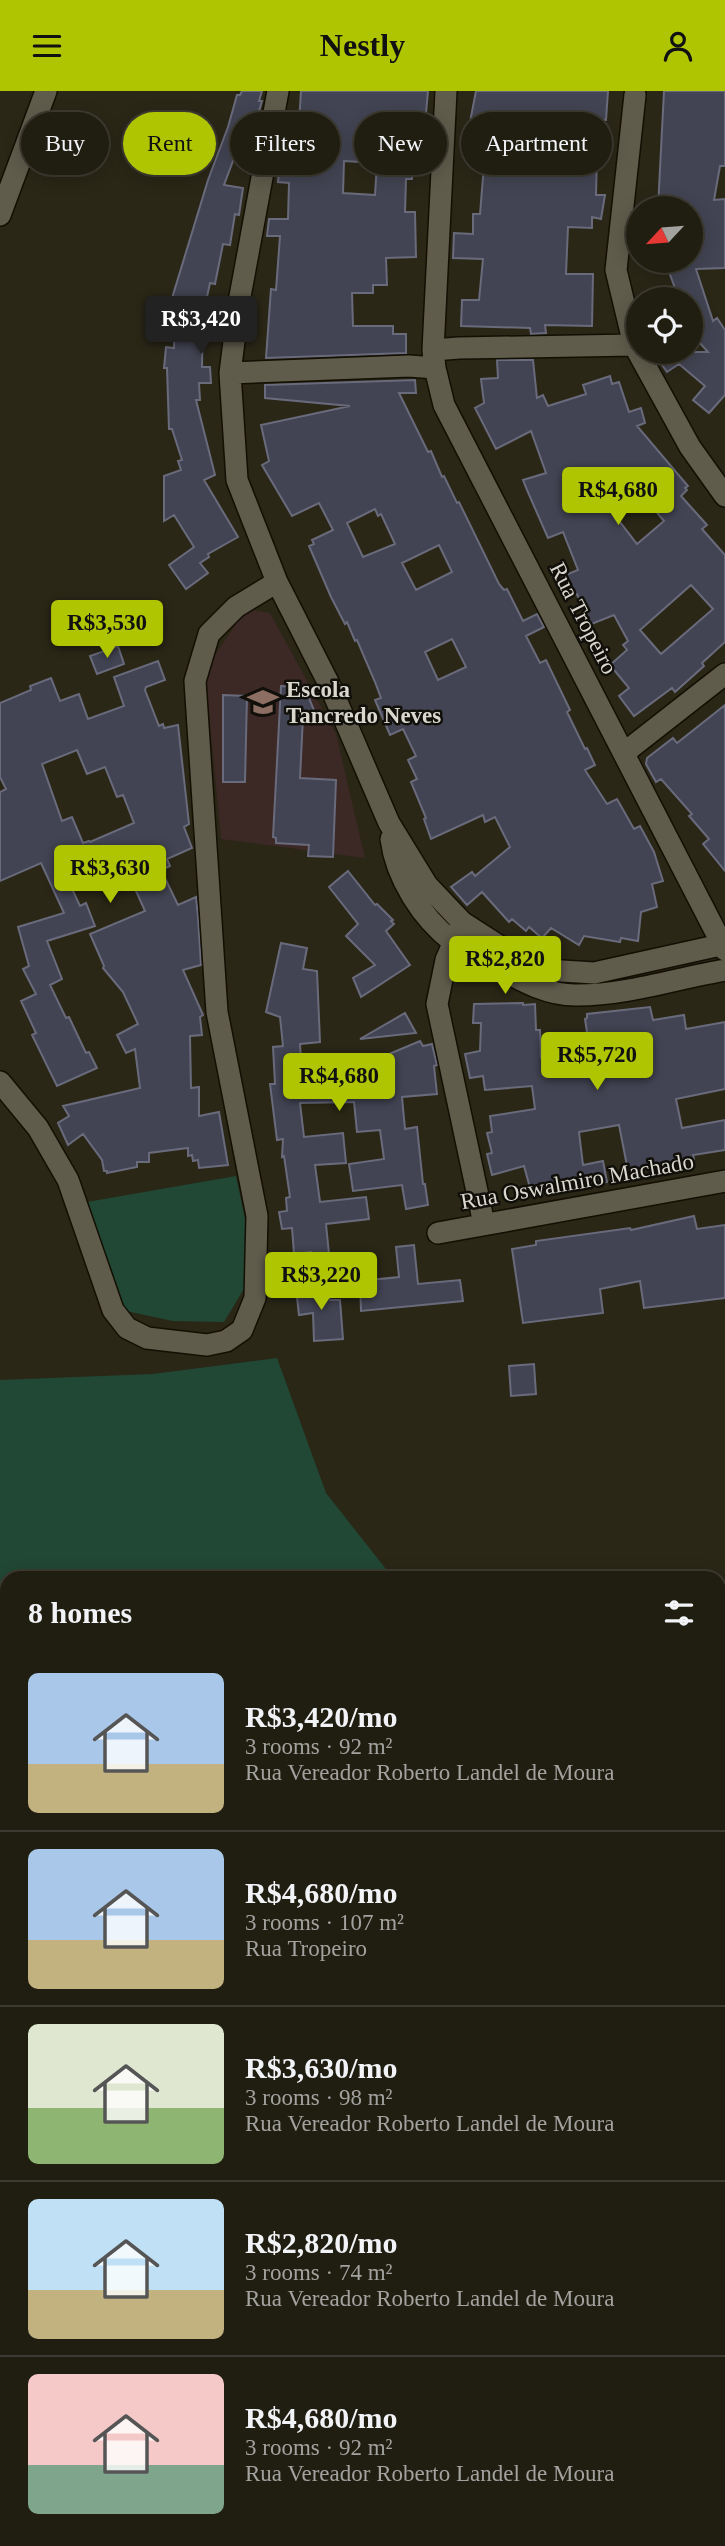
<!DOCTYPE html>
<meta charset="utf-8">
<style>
body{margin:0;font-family:"Times New Roman",serif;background:#2d2a1f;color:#f1f3f6;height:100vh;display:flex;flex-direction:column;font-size:26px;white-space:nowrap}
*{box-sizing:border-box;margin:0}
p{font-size:23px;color:#a2a29f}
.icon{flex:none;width:38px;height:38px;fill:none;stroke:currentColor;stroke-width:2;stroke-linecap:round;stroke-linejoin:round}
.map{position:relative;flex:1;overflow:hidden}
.details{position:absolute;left:0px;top:1480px;width:726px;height:975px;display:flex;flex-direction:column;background:#201d11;border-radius:21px 21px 0 0;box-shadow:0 4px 18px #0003,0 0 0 2px #3d3b31}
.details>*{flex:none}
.guide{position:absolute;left:21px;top:21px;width:684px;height:63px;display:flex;gap:14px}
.needle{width:46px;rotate:244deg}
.fabs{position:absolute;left:626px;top:105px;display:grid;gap:14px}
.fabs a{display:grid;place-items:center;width:77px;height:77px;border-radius:50%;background:#201d11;box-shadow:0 4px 18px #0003,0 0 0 2px #3d3b31;font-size:35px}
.price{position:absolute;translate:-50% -60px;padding:0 16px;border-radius:7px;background:#b0c502;color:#111;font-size:23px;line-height:46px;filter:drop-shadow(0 2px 4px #0008)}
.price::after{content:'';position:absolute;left:50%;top:42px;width:21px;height:16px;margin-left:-10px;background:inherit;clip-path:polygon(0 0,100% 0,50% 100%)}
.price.on{background:#222;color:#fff}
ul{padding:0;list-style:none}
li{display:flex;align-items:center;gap:21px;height:175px;padding:0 28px}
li+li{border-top:2px solid #3d3b31}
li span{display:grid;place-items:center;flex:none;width:196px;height:140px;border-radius:10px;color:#555}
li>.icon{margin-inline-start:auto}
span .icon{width:84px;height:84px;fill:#fffc;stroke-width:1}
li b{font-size:30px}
h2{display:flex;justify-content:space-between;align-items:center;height:84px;padding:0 28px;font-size:30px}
.tag{padding:0 24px;border-radius:32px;background:#201d11;box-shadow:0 4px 18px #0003,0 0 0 2px #3d3b31;font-size:24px;line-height:63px}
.tag.on{background:#b0c502;color:#111}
header{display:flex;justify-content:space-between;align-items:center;height:91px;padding:0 28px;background:#b0c502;color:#111;font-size:32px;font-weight:600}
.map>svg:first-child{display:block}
.education{fill:#3c2825}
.green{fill:#214835}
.building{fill:#434453;stroke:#696a7b;stroke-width:2;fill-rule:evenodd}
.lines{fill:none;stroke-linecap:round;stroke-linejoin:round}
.minor-casing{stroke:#130f03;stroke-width:24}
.minor{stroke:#605c4c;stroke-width:21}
.labels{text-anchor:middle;stroke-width:5;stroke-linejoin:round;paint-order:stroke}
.street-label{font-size:23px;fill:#dad8ce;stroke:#110f09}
.poi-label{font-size:23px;font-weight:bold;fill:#dad8ce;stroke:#110f09;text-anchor:start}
</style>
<header><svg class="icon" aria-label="menu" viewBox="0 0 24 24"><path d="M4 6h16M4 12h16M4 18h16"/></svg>Nestly<svg class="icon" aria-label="person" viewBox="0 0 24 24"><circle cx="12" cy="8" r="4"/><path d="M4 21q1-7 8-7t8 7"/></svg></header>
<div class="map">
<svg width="725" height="2455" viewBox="0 0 725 2455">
<rect width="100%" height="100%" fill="#2a2717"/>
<path class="education" d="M246 518 270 522 336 643 365 767 221 748 205 579Z"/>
<path class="green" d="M236 1085 245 1128V1196L224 1231 173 1230 126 1220 87 1111Z
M277 1267 326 1402 393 1487 7 1488V2269L0 2272V1289L153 1283Z"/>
<path class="building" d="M242 0H262L259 10H262L253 41 245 38 224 94 243 97 239 124 235 123 230 154 223 153 215 193 210 192 203 224 202 276H210L211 292H199L200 309H196L215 384 204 389 238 446 208 463 209 466 200 472 208 482 186 498 169 474 194 456 174 424 164 430V385L181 379 178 370 182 369 172 338H169L167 277H164L166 256 174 257 175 218 169 217 208 89 228 36 237 4H240Z
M301 0H428L426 22H423L422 56H414L412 88H406L405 121H415L416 166 386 167 387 194H373V202H352L353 235H393V243H406V262L266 267 271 198 276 199 280 145H267L269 128H288L289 92 278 91 279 79 285 47 298 48ZM344 70 377 72 375 104 343 102Z
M476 0H608L606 29H604L603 65H597L596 104H605L601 128 592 126V137L568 136 566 183H593L592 235 545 234 546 242 531 243 530 237 461 235 462 209H479L483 168 453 167 454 142 473 143V123H480L487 37 469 36Z
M664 0H725V75H720L714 109 725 108V177L696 178 713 230 717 227 725 239V304L709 322 693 309 705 295 679 273 667 281 657 267 664 261H708L691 242V208H679L665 170H691V117H658Z
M497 269H533L537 307 543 304 548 315 586 303 583 294 610 285 612 293 619 291 629 321 641 317 645 332 637 335 688 395 685 397 687 399 681 405 707 434 702 438 725 464V551L702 572 704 575 675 601 672 597 634 625 619 605 629 597 610 574 627 559 623 554 628 550 614 524 589 534 577 503 571 505 563 485 578 479 563 441 548 447 527 399 523 389 546 382 531 340 496 358 475 317 484 312 481 288 498 287ZM634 394 664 430 637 453 617 427 609 410ZM691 494 713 518 661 563 640 539Z
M415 289 416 302H399L428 361 431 360 442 386 444 385 457 412 459 411 499 493 504 499 507 498 523 530 537 523 544 536 526 545 540 572 546 569 570 619 567 621 585 658 587 657 595 674 585 679 607 713 617 708 634 738 640 735 654 761 663 790 652 793 657 816 641 821 638 850 621 847 620 851 584 845 579 854 551 837 542 847 529 836 526 840 512 828 509 831 482 801 467 814 451 796 472 781 475 785 510 756 495 726 485 731 483 724 431 748 424 728 426 727 411 691 417 688 408 669 416 665 403 638 390 644 375 609 381 607 375 591 357 549 355 550 347 531 345 533 331 506 309 455 314 453 312 449 333 439 319 412 292 425 262 374 269 370 261 334 350 315 265 307V294ZM375 418 378 425 381 423 395 453 363 466 347 432ZM439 454 452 481 416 499 402 472ZM452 548 466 576 438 589 425 561Z
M118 555 124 573 97 583 90 565Z
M158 570 165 589 146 596 145 599 159 635 163 633 164 637 178 634 189 733 184 736 192 757 167 768 170 775 161 779 178 814 196 806 198 826 201 874 183 879 203 924 200 926 202 944 190 945 191 997 199 996V1025L219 1021 228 1074 199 1077 198 1069 193 1070 192 1064 188 1065V1057L149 1062V1071H137V1076L107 1082V1080H104L102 1069 83 1043 68 1054 58 1032 69 1025 63 1015 140 997 135 958 126 962 117 944 138 933 123 901 103 877 104 875 90 843 145 820 132 791 123 795 111 766 66 785 80 815 86 812 95 835 47 850 62 888 50 894 66 927 69 926 86 962 89 961 97 977 57 995 32 944 36 942 21 910 36 903 23 878 29 875 18 836 64 822 41 772 0 790V701L6 698 0 686V612L31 599 30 595 51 587 60 610 79 603 88 628 124 615 114 586ZM77 659 87 683 105 676 117 706 123 704 134 732 90 751 89 750 83 752 72 726 62 730 42 673Z
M281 595 305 597 317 627 303 626 300 687 336 689 333 766 308 765 309 754 276 752V747L273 746Z
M223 604 247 605 245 691H223Z
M725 614V780L703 753 709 748 689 725 692 723 661 688 656 691 646 673 647 667 673 647 677 652Z
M348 780 375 814 377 813 393 829 391 830 394 833 386 840 410 874 361 906 353 887 375 874 346 845 358 833 329 796Z
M281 852 307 857 303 878 317 880 320 951 300 953 302 987 321 985 322 997 353 994 351 979 420 950 423 955 432 953 437 974 434 975 437 1003 402 1006 405 1038 417 1036 423 1093H425L428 1114 406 1118 402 1094 353 1100 349 1073 384 1068 380 1039 357 1041 354 1011 300 1012 304 1046 343 1042 346 1072 315 1074 320 1111 366 1106 369 1128 326 1133 329 1163 312 1165 311 1161 294 1163 292 1137 282 1138 279 1121 287 1120 286 1107 290 1106 284 1065 282 1066 283 1048 277 1049 270 993H275L273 956 283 955 280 926 266 921Z
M523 912V914L535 913 536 939H540L541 967 574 965 573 958 589 955 585 928 587 927V923L650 916 653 929 684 924 686 938 725 931V998L676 1008 682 1037 725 1029V1059L693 1064 694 1068 628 1080 619 1034 579 1041 583 1074 603 1070 607 1091 532 1104 524 1075 492 1084 487 1063 492 1062 487 1042 492 1041 490 1025 535 1018 532 995 485 999 483 985 470 987 465 963 480 960 481 932H473L474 913Z
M405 922 416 942 360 948Z
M694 1125 697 1138 725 1134V1207L644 1217 640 1190 600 1198 603 1222 523 1232 512 1158 536 1154V1150L630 1137 631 1139Z
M414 1154 418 1193 460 1189 463 1210 361 1220 360 1190 399 1186 396 1156Z
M328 1194 330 1209H340L343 1248 314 1250 313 1222 299 1224 296 1197Z
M534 1273 536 1303 511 1305 509 1275Z"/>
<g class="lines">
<g class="minor-casing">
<path id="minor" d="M278 0 239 211 230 282 237 389 277 491 331 597 389 732 427 794 462 831 507 860 546 879 594 882 725 853
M446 0 433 259 435 277 444 314 725 859
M635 4 616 179 634 254 690 356 725 405
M0 124 46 0
M433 259 459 257 634 254
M230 282 409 275 435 277
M624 662 725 583
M391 748C396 787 422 827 453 851 466 862 484 869 499 877 523 891 550 905 578 904 627 904 677 887 725 879
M459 839 446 869 437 913 484 1133
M0 991 38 1037 68 1089 113 1219 127 1237 147 1247 207 1254 226 1250 242 1239 255 1207 257 1125 217 921 195 590 209 543 236 516 277 491
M438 1142 725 1090
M719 1686H725
M719 1993 725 1990
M719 2258 725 2256
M0 2287 7 2284
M719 2447H725
M236 2448 237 2455
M653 2449 683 2448"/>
</g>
<use href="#minor" class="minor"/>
</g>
<defs>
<g id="school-bare" transform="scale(2.415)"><path d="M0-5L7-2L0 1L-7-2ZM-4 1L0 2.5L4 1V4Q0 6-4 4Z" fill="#8d6e63" stroke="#110f09" stroke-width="2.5" paint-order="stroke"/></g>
</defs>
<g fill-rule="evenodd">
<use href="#school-bare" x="263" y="611"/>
</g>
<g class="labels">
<g class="street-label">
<text transform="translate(584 527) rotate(63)" y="8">Rua Tropeiro</text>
<text transform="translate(577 1090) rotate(-10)" y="8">Rua Oswalmiro Machado</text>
</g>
<g class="poi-label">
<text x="286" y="606">Escola<tspan x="286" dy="26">Tancredo Neves</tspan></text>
</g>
</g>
</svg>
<div class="fabs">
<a><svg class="needle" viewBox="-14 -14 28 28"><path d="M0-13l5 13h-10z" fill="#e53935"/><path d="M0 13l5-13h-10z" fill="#a2a29f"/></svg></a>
<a><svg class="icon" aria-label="locate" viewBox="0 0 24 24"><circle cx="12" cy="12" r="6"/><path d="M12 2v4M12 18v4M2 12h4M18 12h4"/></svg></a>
</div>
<b class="price on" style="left:201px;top:265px">R$3,420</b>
<b class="price" style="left:618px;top:436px">R$4,680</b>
<b class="price" style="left:107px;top:569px">R$3,530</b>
<b class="price" style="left:110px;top:814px">R$3,630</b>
<b class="price" style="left:505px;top:905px">R$2,820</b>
<b class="price" style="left:597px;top:1001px">R$5,720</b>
<b class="price" style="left:339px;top:1022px">R$4,680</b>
<b class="price" style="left:321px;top:1221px">R$3,220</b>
<div class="guide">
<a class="tag">Buy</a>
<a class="tag on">Rent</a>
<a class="tag">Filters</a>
<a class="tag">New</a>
<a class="tag">Apartment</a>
</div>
<section class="details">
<h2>8 homes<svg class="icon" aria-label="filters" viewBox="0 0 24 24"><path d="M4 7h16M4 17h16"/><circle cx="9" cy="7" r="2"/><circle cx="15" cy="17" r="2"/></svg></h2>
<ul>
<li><span style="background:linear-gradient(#a9c7e8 65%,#c2b280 0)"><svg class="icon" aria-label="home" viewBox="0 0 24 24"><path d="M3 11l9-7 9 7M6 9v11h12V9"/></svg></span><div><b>R$3,420/mo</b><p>3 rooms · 92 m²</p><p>Rua Vereador Roberto Landel de Moura</p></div></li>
<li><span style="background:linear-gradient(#a9c7e8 65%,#c2b280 0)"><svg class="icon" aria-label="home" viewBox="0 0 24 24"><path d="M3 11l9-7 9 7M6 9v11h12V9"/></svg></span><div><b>R$4,680/mo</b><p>3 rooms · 107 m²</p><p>Rua Tropeiro</p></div></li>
<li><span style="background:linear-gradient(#dfe7d0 60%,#8fb573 0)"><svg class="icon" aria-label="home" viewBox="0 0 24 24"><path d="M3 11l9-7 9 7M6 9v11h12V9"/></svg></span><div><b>R$3,630/mo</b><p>3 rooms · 98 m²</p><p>Rua Vereador Roberto Landel de Moura</p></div></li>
<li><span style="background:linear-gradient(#bfe0f5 65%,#c2b280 0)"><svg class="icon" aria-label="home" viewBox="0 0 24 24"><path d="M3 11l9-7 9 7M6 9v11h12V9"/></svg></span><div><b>R$2,820/mo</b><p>3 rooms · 74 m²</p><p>Rua Vereador Roberto Landel de Moura</p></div></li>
<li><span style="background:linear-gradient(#f6c9c9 65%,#7fa58c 0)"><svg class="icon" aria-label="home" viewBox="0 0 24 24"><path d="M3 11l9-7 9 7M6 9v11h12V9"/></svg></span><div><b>R$4,680/mo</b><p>3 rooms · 92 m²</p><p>Rua Vereador Roberto Landel de Moura</p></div></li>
</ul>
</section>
</div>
